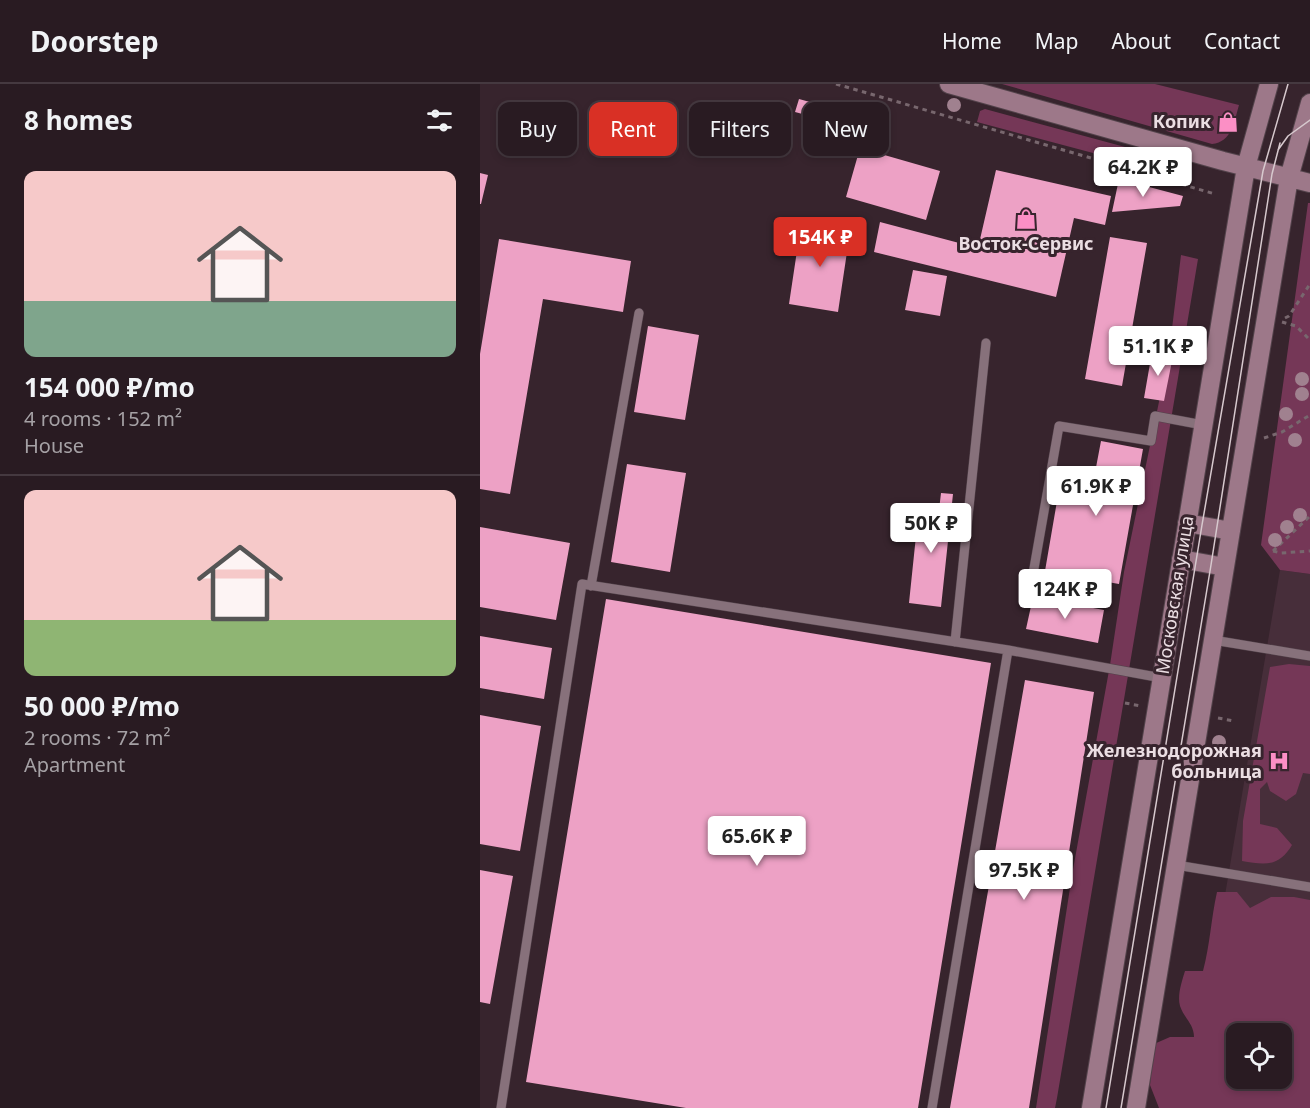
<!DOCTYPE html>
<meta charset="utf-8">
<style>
body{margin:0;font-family:"Noto Sans",sans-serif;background:#35282f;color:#f1f3f6;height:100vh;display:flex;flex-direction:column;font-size:22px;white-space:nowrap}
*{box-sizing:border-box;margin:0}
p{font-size:20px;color:#a5a1a5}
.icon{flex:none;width:33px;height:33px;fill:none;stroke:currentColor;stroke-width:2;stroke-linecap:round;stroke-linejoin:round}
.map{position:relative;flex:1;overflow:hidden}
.side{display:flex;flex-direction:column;background:#291b22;width:480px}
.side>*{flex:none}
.top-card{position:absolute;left:18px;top:18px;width:570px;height:54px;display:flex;gap:12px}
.fabs{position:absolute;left:746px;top:939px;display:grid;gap:12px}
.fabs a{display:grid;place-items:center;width:66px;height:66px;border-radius:12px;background:#291b22;box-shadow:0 3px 9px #0003,0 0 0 2px #453940;font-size:30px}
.price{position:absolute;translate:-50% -51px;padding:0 14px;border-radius:6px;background:#fff;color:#222;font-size:20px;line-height:39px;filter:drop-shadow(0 2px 3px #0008)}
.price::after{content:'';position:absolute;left:50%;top:36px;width:18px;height:14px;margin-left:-9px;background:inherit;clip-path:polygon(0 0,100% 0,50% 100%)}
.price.on{background:#d93025;color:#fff}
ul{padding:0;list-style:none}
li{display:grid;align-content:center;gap:12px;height:318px;padding:0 24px}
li+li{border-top:2px solid #453940}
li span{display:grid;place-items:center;height:186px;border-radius:12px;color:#555}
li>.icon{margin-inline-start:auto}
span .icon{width:108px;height:108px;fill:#fffc;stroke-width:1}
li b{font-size:26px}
h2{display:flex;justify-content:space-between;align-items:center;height:72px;padding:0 24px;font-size:26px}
.chip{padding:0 21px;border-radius:12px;background:#291b22;box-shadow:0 3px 9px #0003,0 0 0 2px #453940;font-size:21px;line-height:54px}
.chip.on{background:#d93025;color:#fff}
header{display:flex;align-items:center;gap:36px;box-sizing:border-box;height:84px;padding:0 30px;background:#291b22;border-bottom:2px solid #453940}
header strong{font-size:28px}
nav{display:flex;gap:33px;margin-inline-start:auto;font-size:21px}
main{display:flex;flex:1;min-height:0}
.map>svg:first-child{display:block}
.built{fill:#472e3a;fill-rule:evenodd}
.green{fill:#753757;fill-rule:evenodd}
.building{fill:#eda1c5}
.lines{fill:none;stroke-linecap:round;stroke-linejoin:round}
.lane-casing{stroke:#53434b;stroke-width:10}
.secondary-casing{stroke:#53434b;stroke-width:20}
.path{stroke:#78676e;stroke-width:3;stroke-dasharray:4.5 4.5;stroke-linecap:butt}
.lane{stroke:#87717b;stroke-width:9}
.secondary{stroke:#9d7889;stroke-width:18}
.tram{stroke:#d7c9ce;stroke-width:1.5}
.tree{fill:#a0818f}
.labels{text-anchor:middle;stroke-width:6;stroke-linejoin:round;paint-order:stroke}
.poi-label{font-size:18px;font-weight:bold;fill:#ebdee3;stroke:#37242d;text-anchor:end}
.street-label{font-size:18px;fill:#ebdee3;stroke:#37242d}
</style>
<header>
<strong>Doorstep</strong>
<nav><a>Home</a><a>Map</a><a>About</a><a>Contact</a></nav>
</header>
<main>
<section class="side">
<h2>8 homes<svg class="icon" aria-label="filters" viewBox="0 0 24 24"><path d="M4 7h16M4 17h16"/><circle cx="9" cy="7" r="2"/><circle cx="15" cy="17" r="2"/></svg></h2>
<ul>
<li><span style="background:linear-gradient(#f6c9c9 70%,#7fa58c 0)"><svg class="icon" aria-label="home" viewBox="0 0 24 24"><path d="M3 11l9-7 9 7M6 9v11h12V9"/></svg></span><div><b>154 000 ₽/mo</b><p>4 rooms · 152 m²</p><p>House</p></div></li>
<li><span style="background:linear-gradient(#f6c9c9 70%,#8fb573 0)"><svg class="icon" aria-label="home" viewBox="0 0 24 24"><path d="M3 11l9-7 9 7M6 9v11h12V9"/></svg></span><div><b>50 000 ₽/mo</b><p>2 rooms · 72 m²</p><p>Apartment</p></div></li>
</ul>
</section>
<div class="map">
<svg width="830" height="1024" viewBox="0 0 830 1024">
<rect width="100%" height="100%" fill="#37242d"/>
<path class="built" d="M800 486 830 490V1024H709ZM756 950H801V994H756Z"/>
<path class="green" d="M522 0H675L759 21C754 38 752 58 732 60Z
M505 25 645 63 648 67 647 73 643 77 497 38 500 27Z
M828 119H830V490L800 486 781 461Z
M701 171 718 175 577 1014 575 1024H556L592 791 630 581 644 488 689 269Z
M809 580 830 582V690L823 689 816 710 806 717 790 707 787 698 780 705V740L797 744 812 761C799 783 785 781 762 777L763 737 790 583Z
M737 808H757L770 824 791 813H814L830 816V1024H679L670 1001 674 960 690 953H714C714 940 704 934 700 922 697 911 702 897 705 887H723C730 861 731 835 737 808ZM756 950H801V994H756Z"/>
<path class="building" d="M319 15 348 23 345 36 315 28Z
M380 64 460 87 446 136 366 113Z
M516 86 631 112 625 141 594 134 576 213 394 168 400 138 498 164Z
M0 89 8 91 1 120H0Z
M639 95 703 112 700 122 632 128Z
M321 140 370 148 358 228 309 220Z
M630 153 667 159 642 302 605 295Z
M19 155 151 177 143 228 63 215 30 410 0 405V270Z
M433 186 467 192 460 232 425 226Z
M168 242 219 251 205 336 154 328Z
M672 268 693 272 684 317 664 314Z
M621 357 663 365 639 500 565 487 582 388 614 394Z
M147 380 206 389 190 488 131 478Z
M461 409 473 410 461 523 429 519 439 423 459 426Z
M0 443 90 459 76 536 0 523Z
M553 513 624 526 618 559 546 545Z
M126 515 511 579 438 1024H206L46 998Z
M0 552 72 564 64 615 0 604Z
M545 596 614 608 549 1024H470Z
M0 631 61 642 40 767 0 760Z
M0 786 33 792 10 920 0 918Z"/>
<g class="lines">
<g class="lane-casing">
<path id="lane" d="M553 490 579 342 671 357 675 332 723 341
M111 502 159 229
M733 556 830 572
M475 558 506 259
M528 566 682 594
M696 781 830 803
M21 1024 102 500 528 566 452 1024"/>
</g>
<g class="secondary-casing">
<path id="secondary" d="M469 0 743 77 830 99
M707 439 751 447
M701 475 745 483
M611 1024 766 83 789 0
M656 1024 809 94 830 19"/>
</g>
<path class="path" d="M356 0 735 110
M805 234 809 232 830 200
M802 238 816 242 830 256
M784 354 802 348 830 331
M793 467 830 432
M793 467 801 469 830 467
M645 619 661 622
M738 634 754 637"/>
<use href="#lane" class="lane"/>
<use href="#secondary" class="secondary"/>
<path class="tram" d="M798 66 808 52 830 36
M626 1024 722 441 783 87 808 0
M641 1024 731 481 792 90 800 59"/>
</g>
<g class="tree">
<circle cx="474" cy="21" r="7"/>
<circle cx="822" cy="295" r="7"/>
<circle cx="822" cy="310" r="7"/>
<circle cx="806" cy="330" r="7"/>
<circle cx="815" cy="356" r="7"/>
<circle cx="820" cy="431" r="7"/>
<circle cx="807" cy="443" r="7"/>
<circle cx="795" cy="456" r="7"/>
<circle cx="739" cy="658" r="7"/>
</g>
<defs>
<g id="shop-bare" transform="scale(1.62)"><path d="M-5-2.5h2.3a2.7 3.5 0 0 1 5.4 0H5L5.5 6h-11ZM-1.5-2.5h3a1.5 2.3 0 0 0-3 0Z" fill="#fb8fc5" stroke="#37242d" stroke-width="2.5" paint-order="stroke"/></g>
<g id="hospital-bare" transform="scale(1.62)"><path d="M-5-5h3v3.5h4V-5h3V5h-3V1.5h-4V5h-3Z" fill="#fb8fc5" stroke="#37242d" stroke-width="2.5" paint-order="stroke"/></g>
</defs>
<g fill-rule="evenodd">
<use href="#shop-bare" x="748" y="38"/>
<use href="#shop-bare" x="546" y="135"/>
<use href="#hospital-bare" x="799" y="677"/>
</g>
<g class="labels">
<g class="poi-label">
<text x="731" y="44">Копик</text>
<text x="546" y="166" text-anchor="middle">Восток-Сервис</text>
<text x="782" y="673">Железнодорожная<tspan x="782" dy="21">больница</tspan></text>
</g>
<g class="street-label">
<text transform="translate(695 511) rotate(-81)" y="6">Московская улица</text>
</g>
</g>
</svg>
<div class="fabs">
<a><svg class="icon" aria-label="locate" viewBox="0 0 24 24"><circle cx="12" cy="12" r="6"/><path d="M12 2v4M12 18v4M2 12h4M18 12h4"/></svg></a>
</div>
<b class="price" style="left:663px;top:114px">64.2K ₽</b>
<b class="price on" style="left:340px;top:184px">154K ₽</b>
<b class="price" style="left:678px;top:293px">51.1K ₽</b>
<b class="price" style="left:616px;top:433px">61.9K ₽</b>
<b class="price" style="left:451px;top:470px">50K ₽</b>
<b class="price" style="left:585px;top:536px">124K ₽</b>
<b class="price" style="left:277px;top:783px">65.6K ₽</b>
<b class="price" style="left:544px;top:817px">97.5K ₽</b>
<div class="top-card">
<a class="chip">Buy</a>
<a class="chip on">Rent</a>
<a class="chip">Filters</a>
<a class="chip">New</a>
</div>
</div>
</main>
